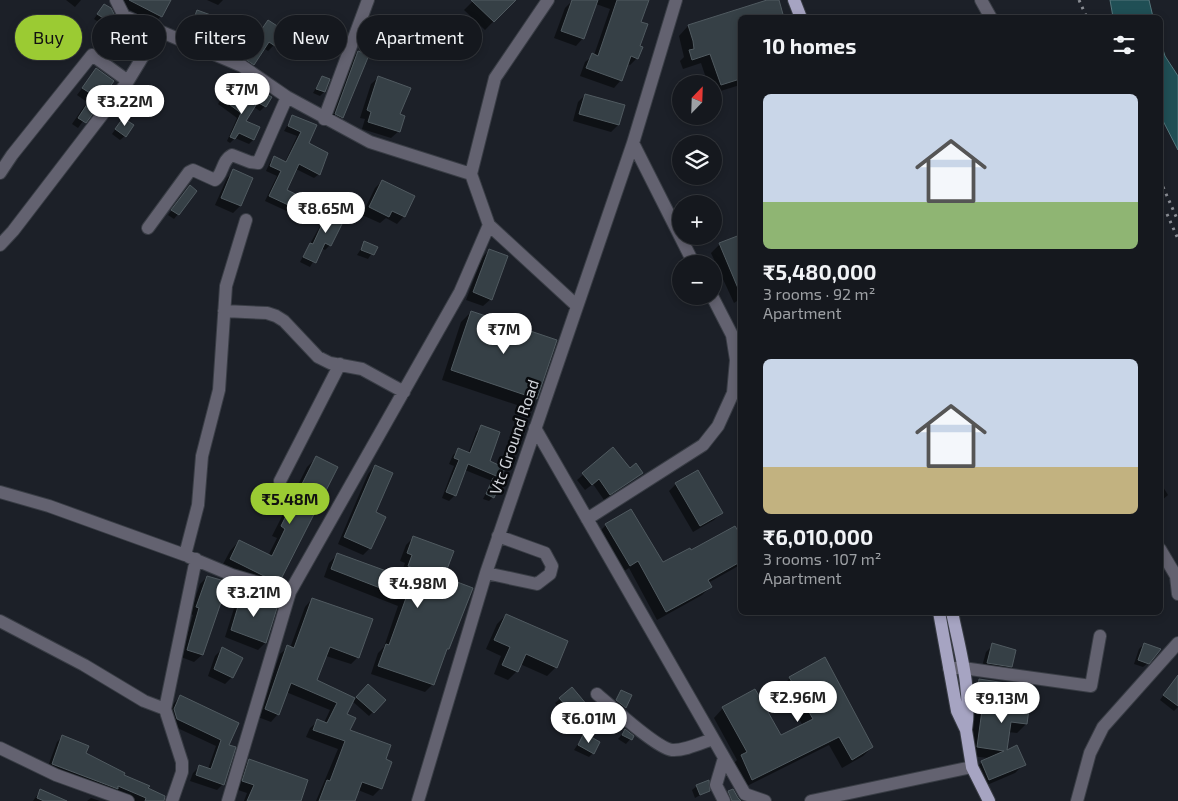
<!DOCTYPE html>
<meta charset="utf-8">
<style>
body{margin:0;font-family:"Exo 2",sans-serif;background:#22252b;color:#f1f3f6;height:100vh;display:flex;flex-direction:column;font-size:19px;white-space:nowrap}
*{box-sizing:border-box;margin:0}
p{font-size:16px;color:#9da0a4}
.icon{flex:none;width:28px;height:28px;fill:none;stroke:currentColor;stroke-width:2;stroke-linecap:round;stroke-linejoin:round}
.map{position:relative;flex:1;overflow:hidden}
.details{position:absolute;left:738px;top:15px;width:425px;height:600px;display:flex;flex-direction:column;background:#15181e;border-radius:8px;box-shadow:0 2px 8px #0003,0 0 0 1px #34373c}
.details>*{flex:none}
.guide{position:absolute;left:15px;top:15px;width:475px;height:45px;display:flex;gap:10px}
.needle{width:32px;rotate:23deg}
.tools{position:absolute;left:672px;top:75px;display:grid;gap:10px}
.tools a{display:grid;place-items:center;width:50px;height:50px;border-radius:50%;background:#15181e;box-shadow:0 2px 8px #0003,0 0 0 1px #34373c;font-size:25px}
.price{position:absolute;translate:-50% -42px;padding:0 11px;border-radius:18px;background:#fff;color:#222;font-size:16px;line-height:32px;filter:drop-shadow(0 1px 2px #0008)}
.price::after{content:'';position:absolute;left:50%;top:30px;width:15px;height:11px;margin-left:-8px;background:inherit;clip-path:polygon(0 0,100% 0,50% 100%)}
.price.active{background:#9bcb33;color:#111}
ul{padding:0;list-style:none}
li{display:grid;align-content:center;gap:10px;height:265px;padding:0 25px}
li span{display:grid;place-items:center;height:155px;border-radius:8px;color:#555}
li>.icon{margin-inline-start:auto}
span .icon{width:90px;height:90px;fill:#fffc;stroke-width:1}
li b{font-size:21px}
h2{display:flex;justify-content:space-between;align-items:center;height:60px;padding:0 25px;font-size:21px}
.tag{padding:0 18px;border-radius:22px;background:#15181e;box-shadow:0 2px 8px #0003,0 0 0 1px #34373c;font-size:18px;line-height:45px}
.tag.active{background:#9bcb33;color:#111}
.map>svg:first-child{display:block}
.water{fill:#204f55;stroke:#55777d}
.shadow{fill:#0007}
.building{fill:#364046;stroke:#505a60}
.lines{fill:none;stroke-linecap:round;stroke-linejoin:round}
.minor-casing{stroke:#393d45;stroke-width:14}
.major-casing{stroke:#393d45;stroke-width:14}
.minor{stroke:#636270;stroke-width:12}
.major{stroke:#a6a4c2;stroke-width:12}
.rail{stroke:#8a8d94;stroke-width:3;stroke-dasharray:2.5 5;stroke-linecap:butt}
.labels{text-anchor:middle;stroke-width:5;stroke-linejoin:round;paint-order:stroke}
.street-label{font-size:16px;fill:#d2d5db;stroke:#080a0d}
</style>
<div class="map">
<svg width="1178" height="801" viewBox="0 0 1178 801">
<rect width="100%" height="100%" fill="#1c2028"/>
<path class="water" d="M1110 0H1149L1153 17H1113Z
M1160 40 1165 56 1178 76V150L1160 115Z"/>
<path class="shadow" d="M66 0H81L75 7Z
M116 0H170L161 16 154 23 115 2Z
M207 0H223L218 5Z
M474 0H514L485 30 464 10Z
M573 0H648L640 22 637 58 630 65 627 64 621 80 614 88 580 76 585 62 594 55 610 9 596 4 583 38 576 46 554 38 565 8Z
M771 0H777L740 18V85L714 93V84H708L701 63 683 69 680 61 684 57 679 36 688 26Z
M104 5 113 24 109 29 94 19Z
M198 11 215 23 254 40 269 22 274 45 268 51 263 48 247 70 182 41 191 17Z
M358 52 342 117 338 122 331 118 354 56Z
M96 70 112 81 78 128 72 124 87 102 77 95Z
M379 77 399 115V131L391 138 362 129 365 119 360 118 371 84Z
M322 78 324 92 320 96 313 93Z
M229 90 252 104 261 92 265 106 260 111 254 107 245 121 253 140 249 144 235 138 230 143 227 141 237 118 218 104Z
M585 95 618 125 611 132 573 121 578 102Z
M293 116 307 144 319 174 314 178 296 169 286 191 303 199 293 214 265 201 277 176 266 171 270 162 275 158 285 162 297 136 284 131Z
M119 124 125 136 120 140 112 134Z
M234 171 240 206 233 213 215 205 227 178Z
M382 181 404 216 397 224 386 218 380 223 362 215 375 188Z
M190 187 178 214 174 219 168 215Z
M330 208V245L325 250 321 248 310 267 300 262Z
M740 236V299L734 303 711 253 720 244Z
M365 243 376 247 368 259 357 255Z
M489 250 491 299 483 306 466 300 482 258Z
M471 312 536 399 526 408 442 380 461 322Z
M481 427 488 462 500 477 496 481 493 497 489 501 483 499 492 481 465 470 455 495 449 501 442 498 454 466 449 464 453 455 458 450 468 454 476 432Z
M613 449 629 469 642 473 604 500 593 484 585 490 577 480Z
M317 457 279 580 270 590 221 568 230 551 239 541 268 556 277 538 272 536 307 467Z
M375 466V513L370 548 363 555 338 544 368 474Z
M1160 482 1168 495 1160 502Z
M676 484 721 513 714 520 693 532 669 491Z
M630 511 662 564 691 552 740 537V565L708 583 710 587 702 595 657 620 629 568 621 573 597 534 606 525Z
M414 537 443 578 448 649 444 653 433 684 425 692 371 674 378 653 384 647 398 606 324 577 329 563 337 555 407 580 408 577 401 574 405 563 400 561 406 545Z
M207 577 202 655 194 662 181 657 193 615 190 614 200 584Z
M243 595 265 643 258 650 225 637 236 602Z
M312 599 358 657 351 664 326 656 316 681 355 699 368 686 384 700 369 716 352 701 345 715 348 731 384 760 381 788 373 796 358 790 354 801H316L338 749 306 737 310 728 318 721 324 723 330 710 286 692 278 714 271 722 258 717 280 654 288 647 290 648 305 607Z
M506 615 556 667 547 676 520 664 517 671 508 680 494 674 501 656 486 649 497 624Z
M1144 644 1148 663 1143 667 1134 664 1139 649Z
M993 645 1011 666 1004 673 981 670 986 652Z
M222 649 232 677 225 684 208 676 215 656Z
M790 678 872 747 863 756 842 768 829 745 743 788 732 765 737 760 714 718 723 708 754 691 780 737 803 726 781 687Z
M980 681 1026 724 1017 733 1008 732 1005 752 1024 764 1015 773 980 788 973 771 982 762 989 758 969 756 974 712 968 711 971 690Z
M1178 682V707L1174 711 1160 700 1171 685Z
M622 691 630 696 620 712 613 705Z
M180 697 227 745 223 784 217 790 190 781 193 773 199 767 208 769 216 746 171 725 168 717 174 703Z
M560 699 582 710 570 720 555 703Z
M625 731 632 737 626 744 618 739Z
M584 735 593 753 589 757 574 750Z
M62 737 84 754 147 789 163 801H132L47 769 57 742Z
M249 761 300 801H244L247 793 235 789 242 768Z
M697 786 709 790 695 798 692 790Z
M40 791 54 801H33Z
M91 798 100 801H87Z"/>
<path class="building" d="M129 0H171L162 17Z
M471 0H516L494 22Z
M572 0H598L584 39 561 31Z
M617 0H649L641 22 648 24 640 46 643 47 638 59 631 56 622 81 586 68 592 53 598 56Z
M767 0H779L784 18H740V79L721 85 710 54 692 60 689 50 694 49 693 41 688 25Z
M104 4 111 8 117 20 114 25 97 14Z
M197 10 219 18 217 22 255 39 268 20 285 31 275 46 269 42 254 65 245 59 188 34Z
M358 51 369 55 343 118 335 114Z
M96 68 114 81 104 95 106 96 86 123 78 118 93 95 82 88Z
M322 76 330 79 325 92 316 89Z
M378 76 411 88 400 114 405 116 400 132 368 122 371 112 367 110Z
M229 88 256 105 246 121 260 127 254 140 239 133 235 139 230 137 241 113 222 99Z
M261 91 272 97 266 107 255 101Z
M585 94 625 105 619 125 579 114Z
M120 105 124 108 118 117 113 114Z
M292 115 317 125 309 143 328 153 320 175 299 164 287 190 304 198 299 210 269 196 281 171 270 166 274 156 286 162 301 132 288 126Z
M123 118 134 125 126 137 115 129Z
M233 169 253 178 241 206 221 198Z
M382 180 415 196 405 217 392 211 389 217 369 207Z
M190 185 197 191 179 215 171 210Z
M330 207 347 214 331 246 325 243 316 263 303 257 310 243 313 244Z
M740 235V293L719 243Z
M364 241 378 247 374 255 361 250Z
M489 249 508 256 492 300 473 292Z
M471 311 557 340 537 399 451 370Z
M481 425 500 432 490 461 505 468 501 478 468 464 456 496 446 492 459 460 454 458 458 448 470 453Z
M613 447 630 468 636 463 643 473 610 495 599 479 592 485 582 473Z
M316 456 338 467 280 581 264 576 230 559 239 540 272 556 285 529 281 526Z
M375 465 393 473 376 512 386 517 371 549 344 537Z
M698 470 723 513 700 526 675 483Z
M493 478 501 482 494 498 486 494Z
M631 509 663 562 690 548 691 550 735 526 740 534V562L708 580 712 587 666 612 638 561 630 566 605 524Z
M413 536 454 551 444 577 473 588 449 649H447L434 685 378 666 386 644 389 645 406 598 331 569 337 553 411 580 415 569 408 566 412 555 407 553Z
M207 576 228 582 203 655 187 650 199 608 196 607Z
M242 593 277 608 266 643 231 630Z
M312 598 373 619 359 658 330 647 317 680 355 698 347 714 356 718 350 730 391 745 386 759 392 762 382 789 362 782 355 801H319L327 780 330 781 345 741 313 730 317 719 327 723 337 703 291 683 279 715 265 709 287 645 294 648Z
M506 614 568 641 557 668 526 654 518 672 502 665 510 647 494 640Z
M992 643 1016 650 1012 667 987 663Z
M1144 643 1161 649 1149 664 1138 660Z
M222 647 243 658 233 678 214 669Z
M825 657 873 747 852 760 839 737 752 780 741 755 747 752 722 707 755 689 781 735 813 719 789 677Z
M1178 675V706L1163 695Z
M979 679 1032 687 1027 724 1011 722 1007 750 1017 745 1026 765 989 780 981 761 1004 751 977 747 983 703 976 702Z
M368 684 386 700 374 713 356 697Z
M572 687 588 706 576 717 559 698Z
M621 690 632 695 626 708 616 700Z
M180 695 239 723 229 745 236 747 224 785 196 775 199 765 211 769 221 740 177 719 174 709Z
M625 729 634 736 632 740 622 735Z
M584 733 600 742 594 754 578 745Z
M62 735 89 746 86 753 125 773 124 775 150 786 148 788 165 796 164 801H145L146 798 118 786V789L52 764Z
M249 759 308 780 301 801H247L254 785 242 781Z
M709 780 710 791 700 795 696 785Z
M40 789 67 801H44L37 798Z
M733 789 738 798 741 801H732L728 791Z"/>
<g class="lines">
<g class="minor-casing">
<path id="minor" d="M116 0 124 16 242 66 287 97 370 142 471 174
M981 0 991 18
M324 119 368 0
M633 143 694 264
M0 173 12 155 92 55 128 81
M489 225 576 305
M148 228 189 172 193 170 215 180C223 174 222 160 232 155L250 162 258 163 287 97
M0 245 13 231 128 81 159 30
M224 311 267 313 276 316 284 321 318 357 330 363 362 369 404 392
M535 428 745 794 765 801
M280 481 340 364
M0 492 49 506 185 555 198 505 202 456 219 390 226 286 246 220
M587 519 703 445 718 426 733 393 736 360 732 335 712 296
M1160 549 1176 576 1178 594
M189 557 232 575 290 592
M486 573 537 584 550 574 552 566 545 553 498 536
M0 621 84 665 144 701 165 709 196 559
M949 668H963L1091 686 1100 636
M597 694C610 705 656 748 672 750 684 751 701 743 713 739
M165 709 182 762V772L172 801
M0 748 56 775 128 801
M228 801 290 592 460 292 489 225 471 174 495 78 548 0
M418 801 486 573 633 143 676 0
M724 801 716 785 724 758
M811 801 972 767
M1077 801 1090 753 1103 727 1178 643"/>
</g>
<g class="major-casing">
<path id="major" d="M794 0 801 18
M939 612 957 711 966 730 972 767 989 801
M952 612C960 651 972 691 966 730"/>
</g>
<use href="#minor" class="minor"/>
<use href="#major" class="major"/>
<path class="rail" d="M1079 0 1087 18
M1160 180 1178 221
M1167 214 1178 239"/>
</g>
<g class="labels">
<g class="street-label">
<text transform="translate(514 437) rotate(-71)" y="6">Vtc Ground Road</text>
</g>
</g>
</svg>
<div class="tools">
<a><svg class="needle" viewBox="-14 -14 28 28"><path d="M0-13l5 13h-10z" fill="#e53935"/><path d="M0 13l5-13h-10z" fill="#9da0a4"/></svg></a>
<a><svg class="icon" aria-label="layers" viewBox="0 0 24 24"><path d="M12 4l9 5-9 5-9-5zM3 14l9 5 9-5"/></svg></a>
<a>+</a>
<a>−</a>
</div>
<b class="price" style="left:242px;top:115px">₹7M</b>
<b class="price" style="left:125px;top:127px">₹3.22M</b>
<b class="price" style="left:326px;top:234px">₹8.65M</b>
<b class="price" style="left:504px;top:355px">₹7M</b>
<b class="price active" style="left:290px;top:525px">₹5.48M</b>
<b class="price" style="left:418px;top:609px">₹4.98M</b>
<b class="price" style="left:254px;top:618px">₹3.21M</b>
<b class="price" style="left:798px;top:723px">₹2.96M</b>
<b class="price" style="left:1002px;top:724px">₹9.13M</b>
<b class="price" style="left:589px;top:744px">₹6.01M</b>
<div class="guide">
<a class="tag active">Buy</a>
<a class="tag">Rent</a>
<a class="tag">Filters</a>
<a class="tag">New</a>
<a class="tag">Apartment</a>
</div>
<section class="details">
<h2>10 homes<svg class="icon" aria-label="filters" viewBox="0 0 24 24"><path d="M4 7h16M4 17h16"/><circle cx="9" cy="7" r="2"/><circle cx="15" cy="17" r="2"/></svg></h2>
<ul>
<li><span style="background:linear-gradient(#c9d6e8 70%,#8fb573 0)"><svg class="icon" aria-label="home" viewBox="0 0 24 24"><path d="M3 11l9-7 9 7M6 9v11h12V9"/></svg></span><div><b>₹5,480,000</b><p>3 rooms · 92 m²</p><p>Apartment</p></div></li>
<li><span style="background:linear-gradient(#c9d6e8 70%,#c2b280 0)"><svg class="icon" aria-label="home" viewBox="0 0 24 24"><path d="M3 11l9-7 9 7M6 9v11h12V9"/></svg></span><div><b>₹6,010,000</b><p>3 rooms · 107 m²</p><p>Apartment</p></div></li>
</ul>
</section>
</div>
